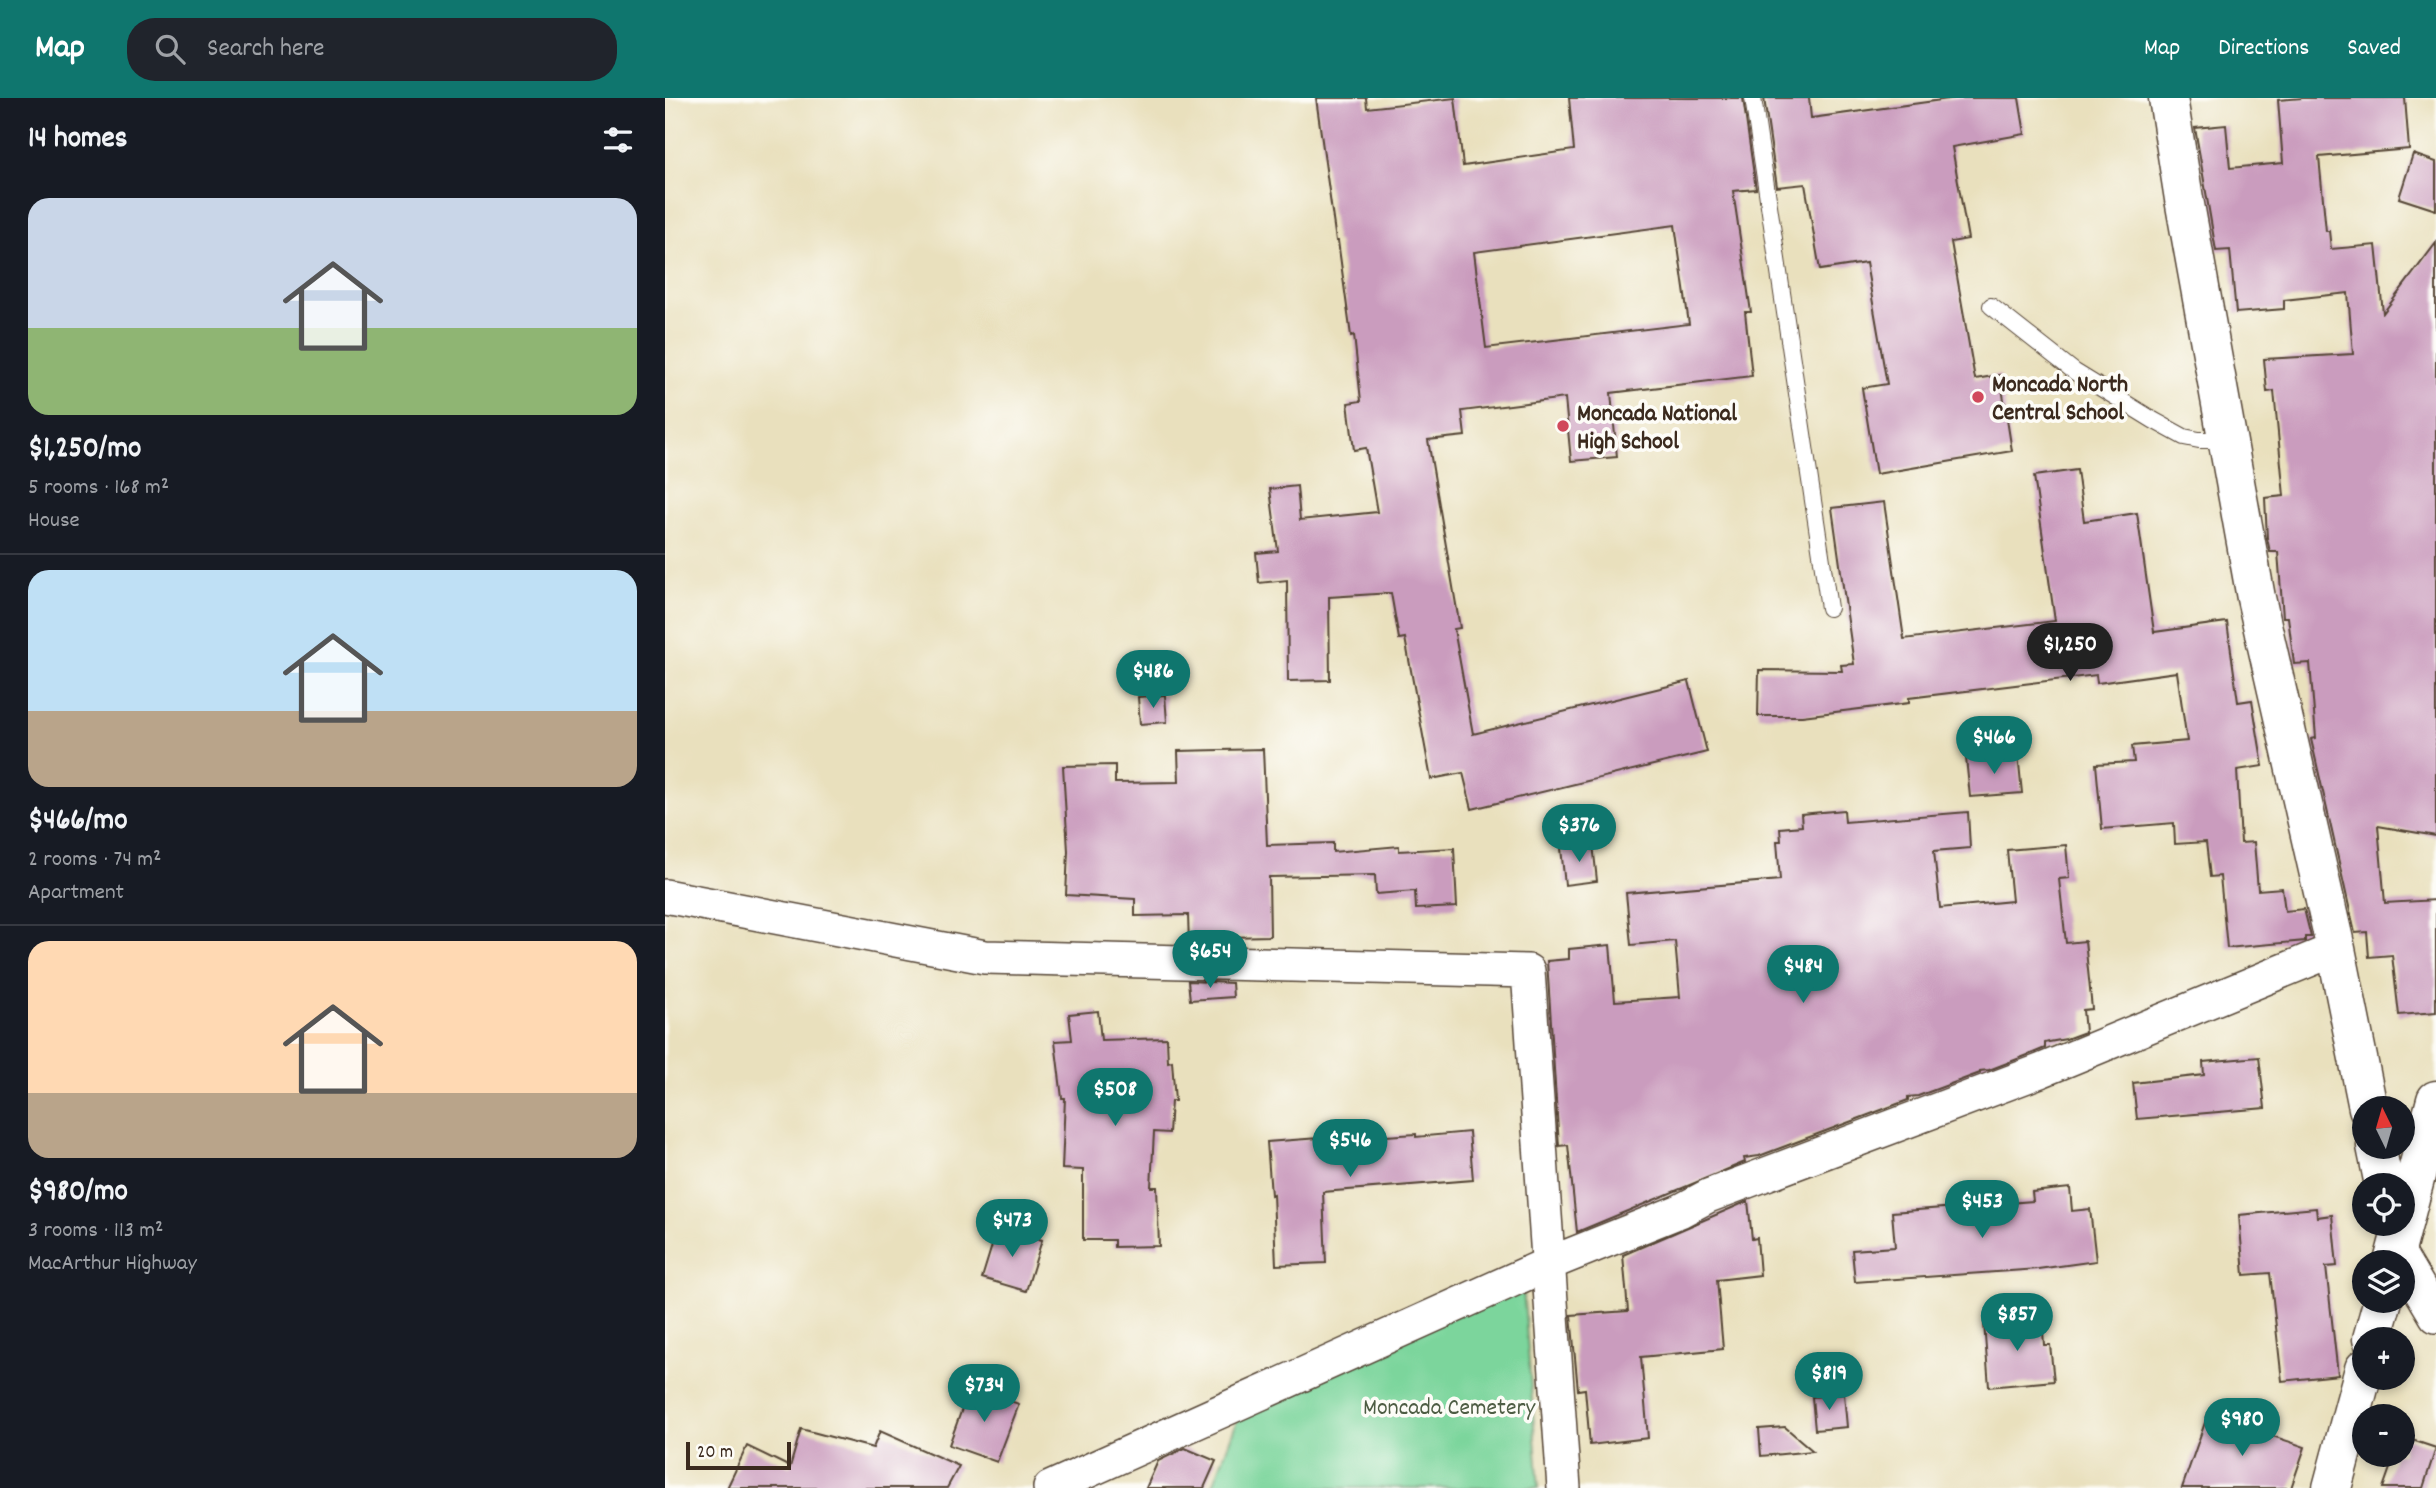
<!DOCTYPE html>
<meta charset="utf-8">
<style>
body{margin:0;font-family:Dekko,sans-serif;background:#20242c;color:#f1f3f6;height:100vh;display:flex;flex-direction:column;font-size:26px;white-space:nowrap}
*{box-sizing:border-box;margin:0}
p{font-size:23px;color:#9ea1a6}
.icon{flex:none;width:38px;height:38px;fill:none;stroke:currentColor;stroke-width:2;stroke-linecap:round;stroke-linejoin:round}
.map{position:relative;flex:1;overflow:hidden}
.panel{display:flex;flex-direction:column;background:#171b24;width:665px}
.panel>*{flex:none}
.needle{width:46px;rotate:355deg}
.controls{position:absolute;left:1687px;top:998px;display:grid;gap:14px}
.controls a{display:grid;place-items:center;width:63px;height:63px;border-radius:50%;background:#171b24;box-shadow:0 4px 10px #0003;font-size:35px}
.scale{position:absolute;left:21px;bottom:18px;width:105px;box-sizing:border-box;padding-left:7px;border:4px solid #3b2a1e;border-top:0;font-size:19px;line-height:24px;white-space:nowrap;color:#3b2a1e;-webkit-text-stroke:5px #fdfcf7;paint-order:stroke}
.price{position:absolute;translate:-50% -60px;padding:0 16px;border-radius:24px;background:#0f766e;color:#fff;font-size:23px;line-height:46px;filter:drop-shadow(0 2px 4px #0008)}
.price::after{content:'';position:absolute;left:50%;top:42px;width:21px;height:16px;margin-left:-10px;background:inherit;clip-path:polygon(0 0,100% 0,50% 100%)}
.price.active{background:#222;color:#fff}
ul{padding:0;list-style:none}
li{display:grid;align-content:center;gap:14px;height:371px;padding:0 28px}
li+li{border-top:2px solid #363941}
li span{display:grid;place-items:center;height:217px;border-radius:21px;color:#555}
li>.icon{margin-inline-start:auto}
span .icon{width:126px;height:126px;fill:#fffc;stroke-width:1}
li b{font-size:30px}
h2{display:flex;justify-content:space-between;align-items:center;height:84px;padding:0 28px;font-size:30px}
header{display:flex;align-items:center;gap:42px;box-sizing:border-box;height:98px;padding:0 35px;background:#0f766e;color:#fff}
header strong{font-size:33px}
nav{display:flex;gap:38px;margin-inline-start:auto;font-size:24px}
.search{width:490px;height:63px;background:#20242c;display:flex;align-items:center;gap:18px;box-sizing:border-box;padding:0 24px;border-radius:28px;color:#9ea1a6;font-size:26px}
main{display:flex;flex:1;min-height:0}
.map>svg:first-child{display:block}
.green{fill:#7bd59c;stroke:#5b805d;stroke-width:2}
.building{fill:#ca9cbe;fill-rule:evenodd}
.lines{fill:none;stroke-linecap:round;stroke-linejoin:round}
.lane-casing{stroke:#554536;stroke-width:18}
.street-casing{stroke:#554536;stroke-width:36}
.secondary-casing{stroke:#554536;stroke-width:41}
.highway-casing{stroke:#554536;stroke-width:41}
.lane{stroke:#fff;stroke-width:16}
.street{stroke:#fff;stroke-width:33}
.secondary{stroke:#fff;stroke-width:38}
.highway{stroke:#fff;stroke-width:38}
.poi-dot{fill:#d1495b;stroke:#fdfcf7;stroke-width:2.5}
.labels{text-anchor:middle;stroke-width:7;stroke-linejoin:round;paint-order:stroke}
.poi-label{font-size:24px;font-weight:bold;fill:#3b2a1e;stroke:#fdfcf7;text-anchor:start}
.park-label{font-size:24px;fill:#4e5d44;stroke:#fdfcf7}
</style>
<header>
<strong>Map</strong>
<div class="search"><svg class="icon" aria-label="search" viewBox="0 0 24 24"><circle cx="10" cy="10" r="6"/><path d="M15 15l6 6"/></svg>Search here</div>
<nav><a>Map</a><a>Directions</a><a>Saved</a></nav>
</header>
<main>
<section class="panel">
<h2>14 homes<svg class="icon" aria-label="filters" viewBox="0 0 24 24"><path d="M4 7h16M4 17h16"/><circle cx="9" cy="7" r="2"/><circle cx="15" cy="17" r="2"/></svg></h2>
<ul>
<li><span style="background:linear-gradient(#c9d6e8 60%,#8fb573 0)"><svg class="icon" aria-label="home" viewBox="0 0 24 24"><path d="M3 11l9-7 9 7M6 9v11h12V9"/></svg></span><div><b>$1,250/mo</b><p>5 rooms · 168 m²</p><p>House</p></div></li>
<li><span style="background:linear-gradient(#bfe0f5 65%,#b9a48a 0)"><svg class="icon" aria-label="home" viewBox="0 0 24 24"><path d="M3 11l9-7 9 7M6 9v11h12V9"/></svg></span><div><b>$466/mo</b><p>2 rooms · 74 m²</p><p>Apartment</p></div></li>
<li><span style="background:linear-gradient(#ffd9b3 70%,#b9a48a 0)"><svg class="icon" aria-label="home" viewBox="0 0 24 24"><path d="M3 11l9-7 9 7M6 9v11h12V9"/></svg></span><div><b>$980/mo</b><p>3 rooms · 113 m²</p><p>MacArthur Highway</p></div></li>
</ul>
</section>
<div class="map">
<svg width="1771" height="1390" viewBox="0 0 1771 1390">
<rect width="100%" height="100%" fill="#fdfcf7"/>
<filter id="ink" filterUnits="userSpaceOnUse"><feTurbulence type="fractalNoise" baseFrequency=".0143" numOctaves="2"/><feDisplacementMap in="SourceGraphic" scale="14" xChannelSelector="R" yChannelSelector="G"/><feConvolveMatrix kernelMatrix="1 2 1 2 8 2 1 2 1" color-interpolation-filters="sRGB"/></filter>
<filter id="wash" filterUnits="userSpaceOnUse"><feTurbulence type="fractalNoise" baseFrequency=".00686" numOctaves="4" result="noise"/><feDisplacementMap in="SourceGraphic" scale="28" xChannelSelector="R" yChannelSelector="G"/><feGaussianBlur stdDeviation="1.57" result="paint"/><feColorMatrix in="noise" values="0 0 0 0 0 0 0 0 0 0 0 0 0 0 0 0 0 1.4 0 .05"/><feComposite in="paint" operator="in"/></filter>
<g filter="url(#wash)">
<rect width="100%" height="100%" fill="#e9e0bd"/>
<path class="green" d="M858 1190 874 1390H547L579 1304Z"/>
<g id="blocks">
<path class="building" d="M651 0H701L702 10 790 0 798 68 909 52 904 0H1078L1091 91 1068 93 1086 214H1080L1087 278 946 295 952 359 906 363 900 300 797 313 800 338 763 342 795 530 789 531 808 636 1024 583 1042 654 807 711 798 675 766 681 740 540 734 541 726 495 664 499 665 582 623 583 622 482 594 485 591 455 613 453 605 391 632 388 635 422 712 414 701 350 689 352 683 305 696 303 689 237 686 238 673 143H671ZM1010 127 1024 226 821 250 809 154Z
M1099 0H1144L1146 20 1291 0H1354L1360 36 1287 49 1303 141 1286 144 1310 281 1335 277 1347 353 1211 376 1197 290 1222 286 1201 165 1155 172 1140 86 1112 89Z
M1638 0H1740L1744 51 1654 59 1661 133H1664L1666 151 1711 147 1718 215 1771 145V738L1713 728 1720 805 1771 802V914L1734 917 1727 857 1704 859 1702 834 1690 835 1646 641 1651 640 1645 565 1629 566 1623 519H1618L1613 454H1605L1602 440 1600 400 1619 398 1609 293 1602 294 1599 261 1688 256 1683 195 1619 202V211L1571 215 1565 152 1551 153 1530 30 1561 27 1565 70 1618 65 1613 2Z
M1748 56 1771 64V112L1734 100Z
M1412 372 1419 423 1472 415 1489 534 1562 524 1573 604 1587 602 1598 668 1572 672 1576 745 1589 744 1593 792 1617 790 1620 813 1639 811 1646 839H1640V843L1562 850 1555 778 1545 779 1541 744 1510 746 1509 725 1437 731 1431 666 1469 664 1467 648 1522 643 1512 574 1432 585 1431 577 1244 600V605L1137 618H1093L1094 572 1177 573 1176 567 1189 566 1167 410 1219 404 1239 541 1390 523 1369 378Z
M500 597 502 624 475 626 473 599Z
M598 651 602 747 668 745V754L734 748V753L789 750 792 809 751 811 750 793 711 796 710 777 604 779 605 838 563 839 564 846 524 845 523 817 470 818V801L401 797 403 753 398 668 450 667V685L514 684 513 653Z
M1353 656 1357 695 1305 699 1301 660Z
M1179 712 1180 724 1303 714 1305 750 1269 753 1275 810 1347 803 1342 752 1401 747 1404 780 1394 781 1401 845 1420 843 1427 911 1418 912 1420 934 1401 941 1384 944 1380 945V950L1368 955 1324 972 1315 973V975L1253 998 1243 999V1002L1094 1058 1079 1060 1080 1064 912 1134 903 1047 894 1048 882 863 904 861V851L945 847 950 903 1015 899 1010 843 966 847 961 795 1115 782 1112 743H1116L1115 730 1137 728 1136 716Z
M928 746 932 783 900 787 896 750Z
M523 883 567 885 568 899 525 902Z
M433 913 436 942 502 940 503 964 507 963 510 1003H506L504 1035 489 1034 486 1089H492L494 1148 449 1149V1142H418V1072L397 1071 400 1000H397L390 943 407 942 404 916Z
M1594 959 1600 1010 1472 1021 1468 985 1539 977 1538 964Z
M804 1034 808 1082 658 1094 661 1165 611 1167 608 1096 606 1097 602 1044 720 1035 721 1038 751 1036V1039Z
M1405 1090 1407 1113 1425 1111 1431 1163 1373 1171 1190 1184 1187 1152 1230 1149 1227 1114 1368 1103 1367 1094Z
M1083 1103 1087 1141 1092 1140 1095 1177 1052 1182 1058 1251 976 1259 983 1340 925 1347 920 1291 913 1292 906 1217 963 1213 958 1157Z
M1651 1110 1652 1119 1667 1117 1672 1168 1661 1169 1673 1277 1617 1283 1605 1175 1579 1177 1574 1117Z
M333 1128 377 1142 361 1193 317 1180Z
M1377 1220 1379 1247H1385L1389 1283 1324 1289 1319 1225Z
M305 1289 354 1306 332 1364 284 1347Z
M1179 1296 1182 1329 1150 1332 1147 1299Z
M1543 1316 1640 1349 1626 1390H1517Z
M1120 1329 1148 1353 1096 1358 1094 1331Z
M136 1331 208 1350 215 1333 294 1368 282 1390H62L82 1348 125 1369Z
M1738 1339 1771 1350 1758 1390H1718L1730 1356H1738Z
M520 1350 551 1363 539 1390H481L493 1363Z"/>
</g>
</g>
<g filter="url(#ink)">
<use href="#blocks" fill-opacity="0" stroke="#554536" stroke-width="2"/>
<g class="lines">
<g class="lane-casing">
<path id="lane" d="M1088 0 1164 510
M1326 208 1410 274 1488 322 1519 339 1534 342H1562"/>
</g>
<g class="street-casing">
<path id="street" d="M0 798 320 859 863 873 899 1390
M1731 1151 1771 1218
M385 1390 883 1166 1015 1113 1043 1098 1375 973 1671 851"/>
</g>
<g class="secondary-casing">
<path id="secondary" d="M1503 0 1519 101 1591 500 1671 851 1703 1010
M1711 1048 1719 1087"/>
</g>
<g class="highway-casing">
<path id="highway" d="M1728 1164 1771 1002
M1707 1241 1718 1202
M1667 1390 1699 1271"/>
</g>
<use href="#lane" class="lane"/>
<use href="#street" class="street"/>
<use href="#secondary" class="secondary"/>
<use href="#highway" class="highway"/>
</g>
</g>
<g class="poi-dot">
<circle cx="1313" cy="299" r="7"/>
<circle cx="898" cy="328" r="7"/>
</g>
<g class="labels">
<g class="poi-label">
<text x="1327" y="293">Moncada North<tspan x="1327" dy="28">Central School</tspan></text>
<text x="912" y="322">Moncada National<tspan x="912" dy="28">High School</tspan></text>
</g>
<g class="park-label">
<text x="784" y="1316">Moncada Cemetery</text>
</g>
</g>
</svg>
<div class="controls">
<a><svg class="needle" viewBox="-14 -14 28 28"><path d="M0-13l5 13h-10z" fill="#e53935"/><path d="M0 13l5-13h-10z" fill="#9ea1a6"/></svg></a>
<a><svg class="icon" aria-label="locate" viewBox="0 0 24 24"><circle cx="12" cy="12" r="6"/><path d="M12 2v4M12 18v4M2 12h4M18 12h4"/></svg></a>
<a><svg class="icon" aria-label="layers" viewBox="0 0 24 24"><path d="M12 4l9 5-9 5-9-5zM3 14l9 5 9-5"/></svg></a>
<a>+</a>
<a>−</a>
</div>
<div class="scale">20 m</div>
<b class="price active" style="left:1405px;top:585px">$1,250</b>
<b class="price" style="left:488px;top:612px">$486</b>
<b class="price" style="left:1329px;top:678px">$466</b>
<b class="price" style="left:914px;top:766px">$376</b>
<b class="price" style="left:545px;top:892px">$654</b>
<b class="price" style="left:1138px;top:907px">$484</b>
<b class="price" style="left:450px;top:1030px">$508</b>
<b class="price" style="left:685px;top:1081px">$546</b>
<b class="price" style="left:1317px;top:1142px">$453</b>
<b class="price" style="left:347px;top:1161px">$473</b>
<b class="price" style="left:1352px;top:1255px">$857</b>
<b class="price" style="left:1164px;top:1314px">$819</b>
<b class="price" style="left:319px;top:1326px">$734</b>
<b class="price" style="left:1577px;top:1360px">$980</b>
</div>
</main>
